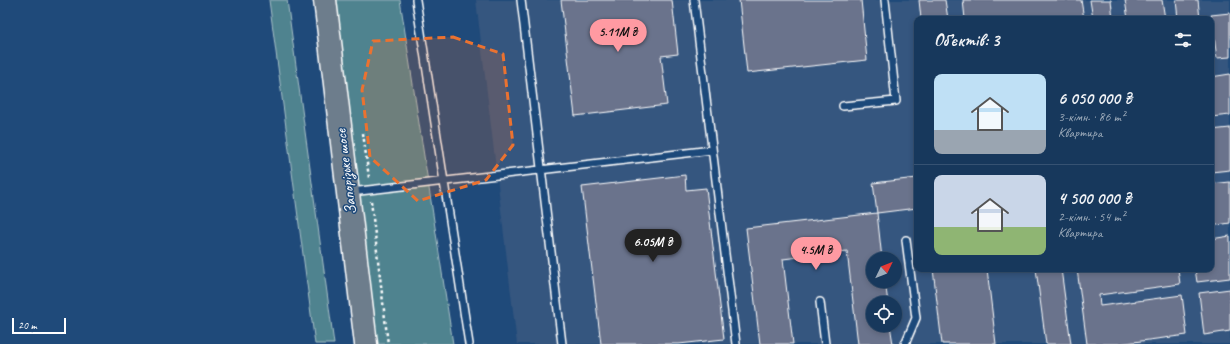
<!DOCTYPE html>
<html lang="uk">
<meta charset="utf-8">
<style>
body{margin:0;font-family:Caveat,sans-serif;background:#203f62;color:#f1f3f6;height:100vh;display:flex;flex-direction:column;font-size:15px;white-space:nowrap}
*{box-sizing:border-box;margin:0}
p{font-size:13px;color:#9eacbb}
.icon{flex:none;width:22px;height:22px;fill:none;stroke:currentColor;stroke-width:2;stroke-linecap:round;stroke-linejoin:round}
.map{position:relative;flex:1;overflow:hidden}
.drawer{position:absolute;left:914px;top:16px;width:300px;height:256px;display:flex;flex-direction:column;background:#17385c;border-radius:8px;box-shadow:0 2px 6px #0003,0 0 0 1px #365272}
.drawer>*{flex:none}
.needle{width:26px;rotate:47deg}
.controls{position:absolute;left:866px;top:252px;display:grid;gap:8px}
.controls a{display:grid;place-items:center;width:36px;height:36px;border-radius:50%;background:#17385c;box-shadow:0 2px 6px #0003,0 0 0 1px #365272;font-size:20px}
.scale{position:absolute;left:12px;bottom:10px;width:54px;box-sizing:border-box;padding-left:4px;border:2px solid #fff;border-top:0;font-size:11px;line-height:14px;white-space:nowrap;color:#fff;-webkit-text-stroke:3px #1f4a7a;paint-order:stroke}
.price{position:absolute;translate:-50% -34px;padding:0 9px;border-radius:14px;background:#ff9aa2;color:#111;font-size:13px;line-height:26px;filter:drop-shadow(0 1px 2px #0008)}
.price::after{content:'';position:absolute;left:50%;top:24px;width:12px;height:9px;margin-left:-6px;background:inherit;clip-path:polygon(0 0,100% 0,50% 100%)}
.price.selected{background:#222;color:#fff}
ul{padding:0;list-style:none}
li{display:flex;align-items:center;gap:12px;height:100px;padding:0 20px}
li+li{border-top:1px solid #365272}
li span{display:grid;place-items:center;flex:none;width:112px;height:80px;border-radius:8px;color:#555}
li>.icon{margin-inline-start:auto}
span .icon{width:48px;height:48px;fill:#fffc;stroke-width:1}
li b{font-size:17px}
h2{display:flex;justify-content:space-between;align-items:center;height:48px;padding:0 20px;font-size:17px}
.map>svg:first-child{display:block}
.built{fill:#36567f;fill-rule:evenodd}
.green{fill:#50838f;stroke:#a8c1c7}
.building{fill:#6b738c;stroke:#fff}
.lines{fill:none;stroke-linecap:round;stroke-linejoin:round}
.service-casing{stroke:#fff;stroke-width:10}
.primary-casing{stroke:#fff;stroke-width:25}
.path{stroke:#fff;stroke-width:2.5;stroke-dasharray:3 3;stroke-linecap:butt}
.service{stroke:#1f4a7a;stroke-width:7}
.primary{stroke:#6d7d8c;stroke-width:22}
.marked{fill:#eb7230;fill-opacity:0.2;stroke:#eb7230;stroke-width:3;stroke-dasharray:8 5;stroke-linejoin:round}
.labels{text-anchor:middle;stroke-width:3;stroke-linejoin:round;paint-order:stroke}
.street-label{font-size:16px;fill:#fff;stroke:#1f4a7a}
</style>
<div class="map">
<svg width="1230" height="344" viewBox="0 0 1230 344">
<rect width="100%" height="100%" fill="#1f4a7a"/>
<filter id="ink" filterUnits="userSpaceOnUse"><feTurbulence type="fractalNoise" baseFrequency=".025" numOctaves="2"/><feDisplacementMap in="SourceGraphic" scale="8" xChannelSelector="R" yChannelSelector="G"/><feConvolveMatrix kernelMatrix="1 2 1 2 8 2 1 2 1" color-interpolation-filters="sRGB"/></filter>
<g filter="url(#ink)">
<path class="built" d="M476 0H1230V344H517ZM917 19H1211V269H917ZM873 259H895V281H873ZM873 303H895V325H873Z"/>
<path class="green" d="M269 0H287L334 344H315Z
M336 0H400L453 344H377Z"/>
<path class="building" d="M561 0H672L678 54 661 56 667 105 575 116Z
M739 0H861L867 60 747 73Z
M919 0H945L948 19H921Z
M963 0H1081L1084 19H965Z
M1090 0H1111L1113 19H1093Z
M1125 0H1162L1165 19H1128Z
M1176 0H1198L1200 19H1178Z
M1230 13V57L1217 58 1211 15Z
M1230 74V115L1211 117V77Z
M1230 128V170L1211 172V130Z
M685 175 686 190 706 188 724 339 679 344H601L582 187Z
M917 178V208L877 213 873 183Z
M1230 182V223L1211 226V184Z
M877 213 882 259H873V281H885L888 303H873V325H890L893 344H858L847 251 783 259 793 344H760L746 228Z
M1230 236V278L1197 282 1195 269H1211V239Z
M933 269H987L996 344H942Z
M1036 269H1061L1071 344H1046Z
M1077 269H1178L1180 284 1099 295 1100 306 1182 295 1187 335 1118 344H1087Z
M1230 289V331L1204 335 1199 293Z"/>
<g class="lines">
<g class="service-casing">
<path id="service" d="M416 0 469 344
M521 0 562 344
M694 0 736 344
M843 106 896 101 885 0
M351 192 712 150
M820 302 825 344
M905 344 916 318 906 240"/>
</g>
<g class="primary-casing">
<path id="primary" d="M325 0 366 344"/>
</g>
<path class="path" d="M363 133 369 178
M371 201 388 344"/>
<use href="#service" class="service"/>
<use href="#primary" class="primary"/>
</g>
</g>
<path class="marked" d="M453 37 503 54 513 145 486 180 418 201 370 157 362 90 373 41Z"/>
<g class="labels">
<g class="street-label">
<text transform="translate(345 172) rotate(-97)" y="6">Запорізьке шосе</text>
</g>
</g>
</svg>
<div class="controls">
<a><svg class="needle" viewBox="-14 -14 28 28"><path d="M0-13l5 13h-10z" fill="#e53935"/><path d="M0 13l5-13h-10z" fill="#9eacbb"/></svg></a>
<a><svg class="icon" aria-label="locate" viewBox="0 0 24 24"><circle cx="12" cy="12" r="6"/><path d="M12 2v4M12 18v4M2 12h4M18 12h4"/></svg></a>
</div>
<div class="scale">20 m</div>
<b class="price" style="left:618px;top:53px">5.11M ₴</b>
<b class="price selected" style="left:653px;top:263px">6.05M ₴</b>
<b class="price" style="left:816px;top:271px">4.5M ₴</b>
<section class="drawer">
<h2>Об’єктів: 3<svg class="icon" aria-label="filters" viewBox="0 0 24 24"><path d="M4 7h16M4 17h16"/><circle cx="9" cy="7" r="2"/><circle cx="15" cy="17" r="2"/></svg></h2>
<ul>
<li><span style="background:linear-gradient(#bfe0f5 70%,#9aa5b1 0)"><svg class="icon" aria-label="home" viewBox="0 0 24 24"><path d="M3 11l9-7 9 7M6 9v11h12V9"/></svg></span><div><b>6 050 000 ₴</b><p>3-кімн. · 86 m²</p><p>Квартира</p></div></li>
<li><span style="background:linear-gradient(#c9d6e8 65%,#8fb573 0)"><svg class="icon" aria-label="home" viewBox="0 0 24 24"><path d="M3 11l9-7 9 7M6 9v11h12V9"/></svg></span><div><b>4 500 000 ₴</b><p>2-кімн. · 54 m²</p><p>Квартира</p></div></li>
</ul>
</section>
</div>
